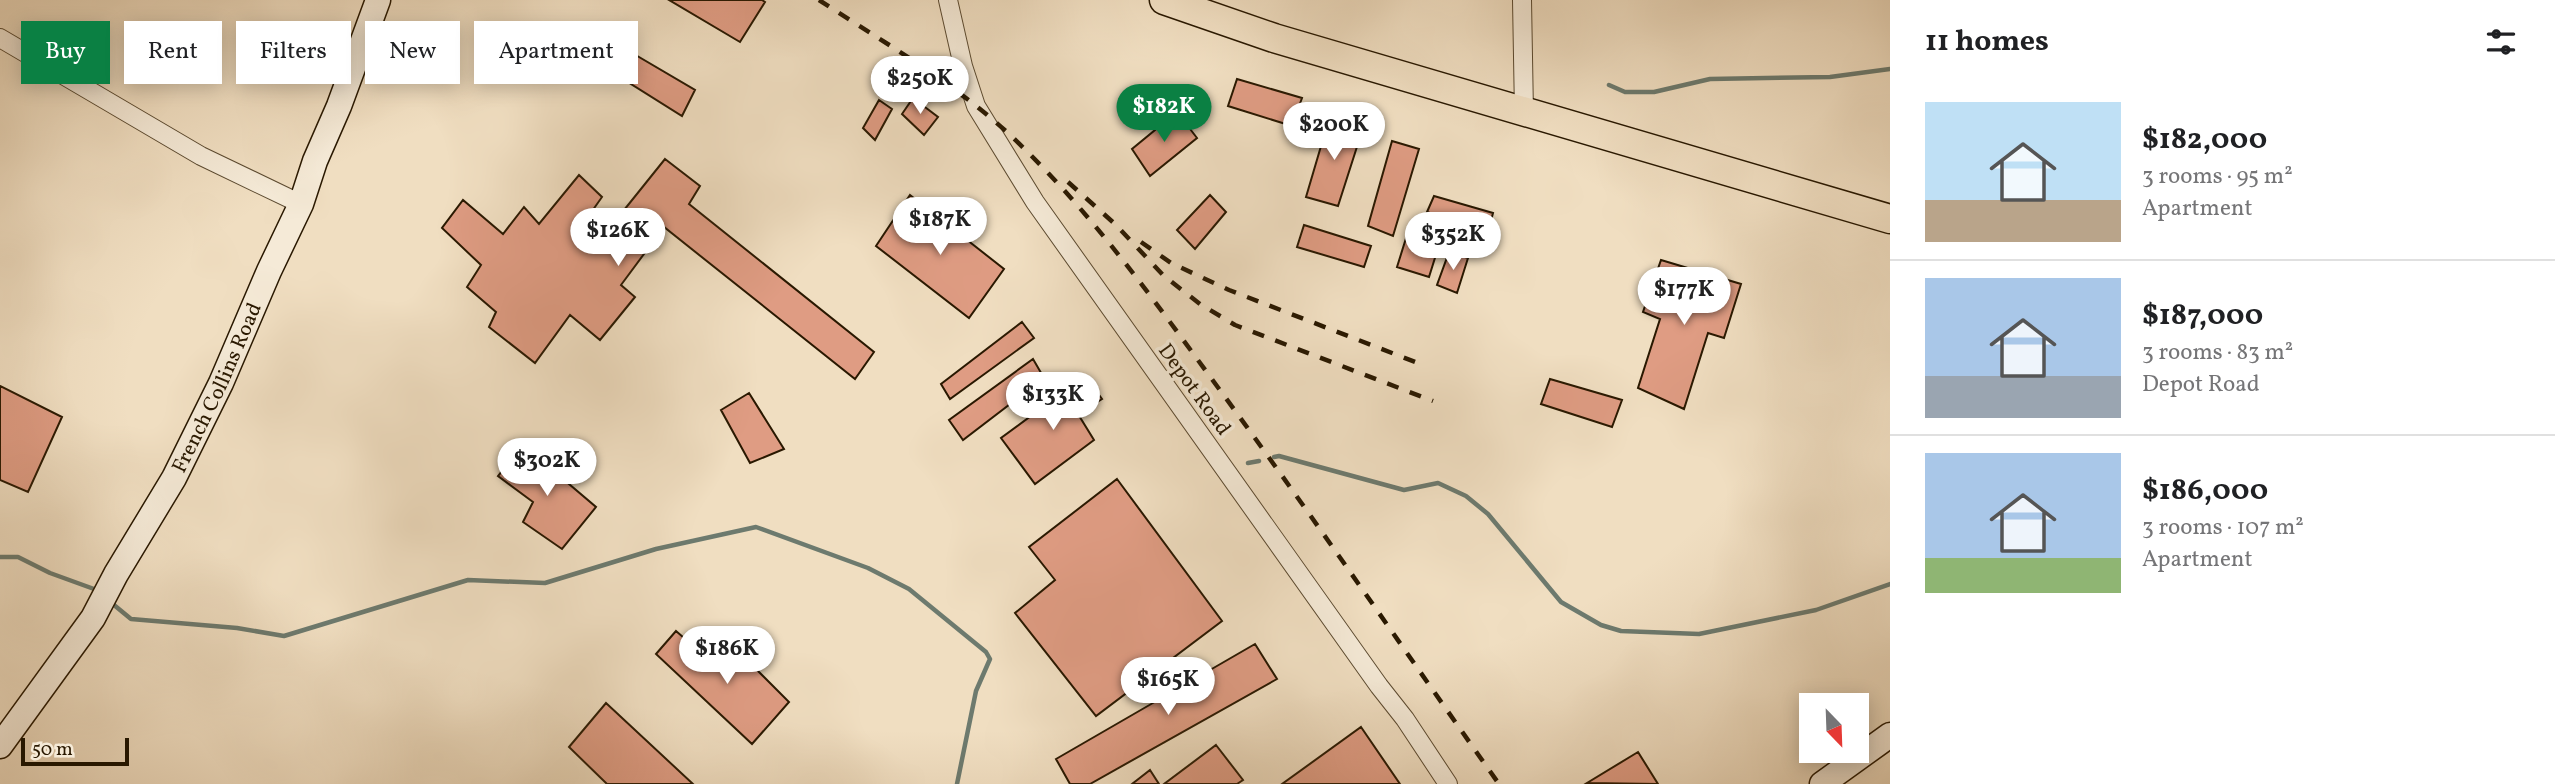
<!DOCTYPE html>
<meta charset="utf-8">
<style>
body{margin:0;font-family:Vollkorn,serif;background:#f2f2f2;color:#202124;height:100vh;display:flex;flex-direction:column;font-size:26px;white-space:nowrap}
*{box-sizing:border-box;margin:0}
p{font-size:23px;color:#757577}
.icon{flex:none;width:38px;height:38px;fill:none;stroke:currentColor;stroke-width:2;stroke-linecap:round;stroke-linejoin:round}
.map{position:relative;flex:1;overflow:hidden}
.details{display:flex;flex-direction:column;background:#fff;width:665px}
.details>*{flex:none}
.hud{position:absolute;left:21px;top:21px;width:665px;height:63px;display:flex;gap:14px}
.needle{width:46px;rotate:157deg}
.fabs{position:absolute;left:1799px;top:693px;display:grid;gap:14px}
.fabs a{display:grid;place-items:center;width:70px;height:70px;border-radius:0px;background:#fff;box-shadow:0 4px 18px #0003;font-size:35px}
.scale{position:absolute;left:21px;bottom:18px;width:108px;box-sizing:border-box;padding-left:7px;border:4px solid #291800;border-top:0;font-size:19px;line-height:24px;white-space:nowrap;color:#291800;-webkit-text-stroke:5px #f5ead7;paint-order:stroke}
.price{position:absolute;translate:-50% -60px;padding:0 16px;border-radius:24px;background:#fff;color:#222;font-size:23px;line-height:46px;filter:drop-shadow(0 2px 4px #0008)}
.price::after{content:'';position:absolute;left:50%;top:42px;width:21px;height:16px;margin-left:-10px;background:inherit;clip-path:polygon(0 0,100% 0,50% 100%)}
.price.current{background:#0b8043;color:#fff}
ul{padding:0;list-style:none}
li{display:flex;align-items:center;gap:21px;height:175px;padding:0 35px}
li+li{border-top:2px solid #e0e0e0}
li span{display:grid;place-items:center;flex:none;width:196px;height:140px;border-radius:0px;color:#555}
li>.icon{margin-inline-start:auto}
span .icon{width:84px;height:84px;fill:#fffc;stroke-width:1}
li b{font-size:30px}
h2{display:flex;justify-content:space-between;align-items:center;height:84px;padding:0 35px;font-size:30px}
.tag{padding:0 24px;border-radius:0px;background:#fff;box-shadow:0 4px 18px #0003;font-size:24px;line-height:63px}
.tag.current{background:#0b8043;color:#fff}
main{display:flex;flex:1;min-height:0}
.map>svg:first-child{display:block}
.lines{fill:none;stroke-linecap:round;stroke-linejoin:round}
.stream{stroke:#6d7a6e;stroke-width:4.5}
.building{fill:#df9c83;stroke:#291800;stroke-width:2}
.street-casing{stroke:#5b4a30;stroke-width:20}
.secondary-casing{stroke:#291800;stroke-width:27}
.primary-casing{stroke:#291800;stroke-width:31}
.street{stroke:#f5ead7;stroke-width:18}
.secondary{stroke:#f5ead7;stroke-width:24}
.primary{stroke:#f0dec1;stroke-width:28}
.rail{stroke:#291800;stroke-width:4.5;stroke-dasharray:12 12;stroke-linecap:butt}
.labels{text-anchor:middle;stroke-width:7;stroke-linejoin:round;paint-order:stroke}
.street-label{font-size:21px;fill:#291800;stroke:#f5ead7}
</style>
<main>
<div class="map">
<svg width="1890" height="784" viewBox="0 0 1890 784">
<rect width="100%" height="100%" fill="#f0dec1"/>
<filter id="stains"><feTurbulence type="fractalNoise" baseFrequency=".00286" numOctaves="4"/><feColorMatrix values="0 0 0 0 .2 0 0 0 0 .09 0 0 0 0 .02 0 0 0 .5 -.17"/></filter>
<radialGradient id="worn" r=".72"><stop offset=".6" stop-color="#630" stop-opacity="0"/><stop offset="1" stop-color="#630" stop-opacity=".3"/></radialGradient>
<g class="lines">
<path class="stream" d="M1609 85 1625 92H1654L1710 79 1830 77 1890 69
M1274 457 1279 456 1404 490 1438 483 1466 496 1488 514 1561 602 1601 625 1621 631 1699 634 1816 610 1890 584
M1248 463 1259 461
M0 557H18L50 573 94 589
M114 605 131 619 237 628 284 636 468 580 545 583 656 549 756 527 868 568 909 589 986 652 990 659 976 691 957 784"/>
</g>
<path class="building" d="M669 0H762L765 2 740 42Z
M622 47 695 90 682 116 612 72Z
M1237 79 1302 98 1292 126 1228 106Z
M913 98 938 117 924 135 902 114Z
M879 100 892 109 875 140 863 128Z
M1177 112 1197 138 1150 176 1132 149Z
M1329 119 1363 128 1338 206 1306 197Z
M1392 141 1419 149 1393 236 1368 226Z
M665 159 700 186 689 204 874 352 855 379 664 227 621 285 635 297 600 340 570 315 535 363 489 327 496 312 467 287 481 265 442 228 463 200 503 234 524 207 539 224 579 175 602 197 576 234 592 250Z
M910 195 1004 269 969 318 876 246Z
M1210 195 1226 212 1195 249 1177 230Z
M1434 196 1493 213 1485 244 1457 239 1465 224 1427 212Z
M1304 225 1371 246 1364 267 1297 247Z
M1407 235 1439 245 1429 277 1397 267Z
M1449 252 1468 258 1457 293 1437 285Z
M1661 260 1741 284 1724 338 1708 333 1684 409 1638 388 1660 319 1643 312Z
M1022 322 1034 338 950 399 941 384Z
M1033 359 1044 378 963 440 949 420Z
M1085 376 1102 399 1078 414 1094 440 1035 484 1001 438Z
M1550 379 1622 400 1612 427 1541 404Z
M0 386 62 417 28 492 0 480Z
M749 393 784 449 750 463 721 410Z
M523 445 596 507 562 549 523 522 533 502 498 476Z
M1117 479 1222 621 1096 716 1015 613 1055 580 1029 547Z
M676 631 714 664 732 645 789 702 752 744 656 654Z
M1255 644 1277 679 1090 784H1070L1056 759Z
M606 703 693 784H607L569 747Z
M1361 727 1400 784H1282Z
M1216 745 1243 780 1237 784H1164Z
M1638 752 1658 784 1587 783Z
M1150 770 1159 784H1132Z"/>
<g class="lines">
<g class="street-casing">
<path id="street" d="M948 0 963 66 976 106 1035 202 1379 686 1405 719 1448 784
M1522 0 1524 113
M0 38 201 156 301 204"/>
</g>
<g class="secondary-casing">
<g id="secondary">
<path id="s1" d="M0 746 93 618 116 574 174 478 221 383 269 271 301 204 315 161 339 106 378 0"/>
<path d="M1822 784 1890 735"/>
</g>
</g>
<g class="primary-casing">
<path id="primary" d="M1164 0 1274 38 1890 219"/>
</g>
<use href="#street" class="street"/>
<use href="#secondary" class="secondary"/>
<use href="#primary" class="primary"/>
<path class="rail" d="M819 0C882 41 954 83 1009 134 1088 208 1151 296 1214 382 1312 515 1404 650 1499 784
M1068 182 1115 224 1164 276 1200 304 1235 325 1433 401
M1141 242 1171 263 1229 290 1423 365"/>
</g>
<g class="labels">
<g class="street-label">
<text dy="7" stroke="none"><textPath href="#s1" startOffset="420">French Collins Road</textPath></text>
<text transform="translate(1195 389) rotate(54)" y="7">Depot Road</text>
</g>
</g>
<rect width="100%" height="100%" filter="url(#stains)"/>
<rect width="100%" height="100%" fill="url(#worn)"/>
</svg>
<div class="fabs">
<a><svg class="needle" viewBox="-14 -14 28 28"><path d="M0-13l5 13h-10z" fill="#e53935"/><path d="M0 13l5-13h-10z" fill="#757577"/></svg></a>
</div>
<div class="scale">50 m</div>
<b class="price" style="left:920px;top:116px">$250K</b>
<b class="price current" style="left:1164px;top:144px">$182K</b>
<b class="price" style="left:1334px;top:162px">$200K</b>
<b class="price" style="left:940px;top:257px">$187K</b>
<b class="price" style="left:618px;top:268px">$126K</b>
<b class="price" style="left:1453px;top:272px">$352K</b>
<b class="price" style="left:1684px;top:327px">$177K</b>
<b class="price" style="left:1053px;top:432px">$133K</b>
<b class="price" style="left:547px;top:498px">$302K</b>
<b class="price" style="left:727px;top:686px">$186K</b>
<b class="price" style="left:1168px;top:717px">$165K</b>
<div class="hud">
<a class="tag current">Buy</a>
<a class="tag">Rent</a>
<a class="tag">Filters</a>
<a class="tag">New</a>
<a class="tag">Apartment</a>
</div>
</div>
<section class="details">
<h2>11 homes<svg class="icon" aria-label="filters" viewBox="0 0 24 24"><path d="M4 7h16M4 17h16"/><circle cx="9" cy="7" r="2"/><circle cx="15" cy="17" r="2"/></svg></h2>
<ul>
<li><span style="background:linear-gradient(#bfe0f5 70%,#b9a48a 0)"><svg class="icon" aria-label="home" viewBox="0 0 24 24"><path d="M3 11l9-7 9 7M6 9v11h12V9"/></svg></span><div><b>$182,000</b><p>3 rooms · 95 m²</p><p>Apartment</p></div></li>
<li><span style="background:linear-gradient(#a9c7e8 70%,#9aa5b1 0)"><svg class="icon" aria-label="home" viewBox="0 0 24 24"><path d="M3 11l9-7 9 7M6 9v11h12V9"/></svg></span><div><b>$187,000</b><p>3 rooms · 83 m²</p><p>Depot Road</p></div></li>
<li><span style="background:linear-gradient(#a9c7e8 75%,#8fb573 0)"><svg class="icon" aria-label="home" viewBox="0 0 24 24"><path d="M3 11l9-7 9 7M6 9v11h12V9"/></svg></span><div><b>$186,000</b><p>3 rooms · 107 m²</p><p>Apartment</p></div></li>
</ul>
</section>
</main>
